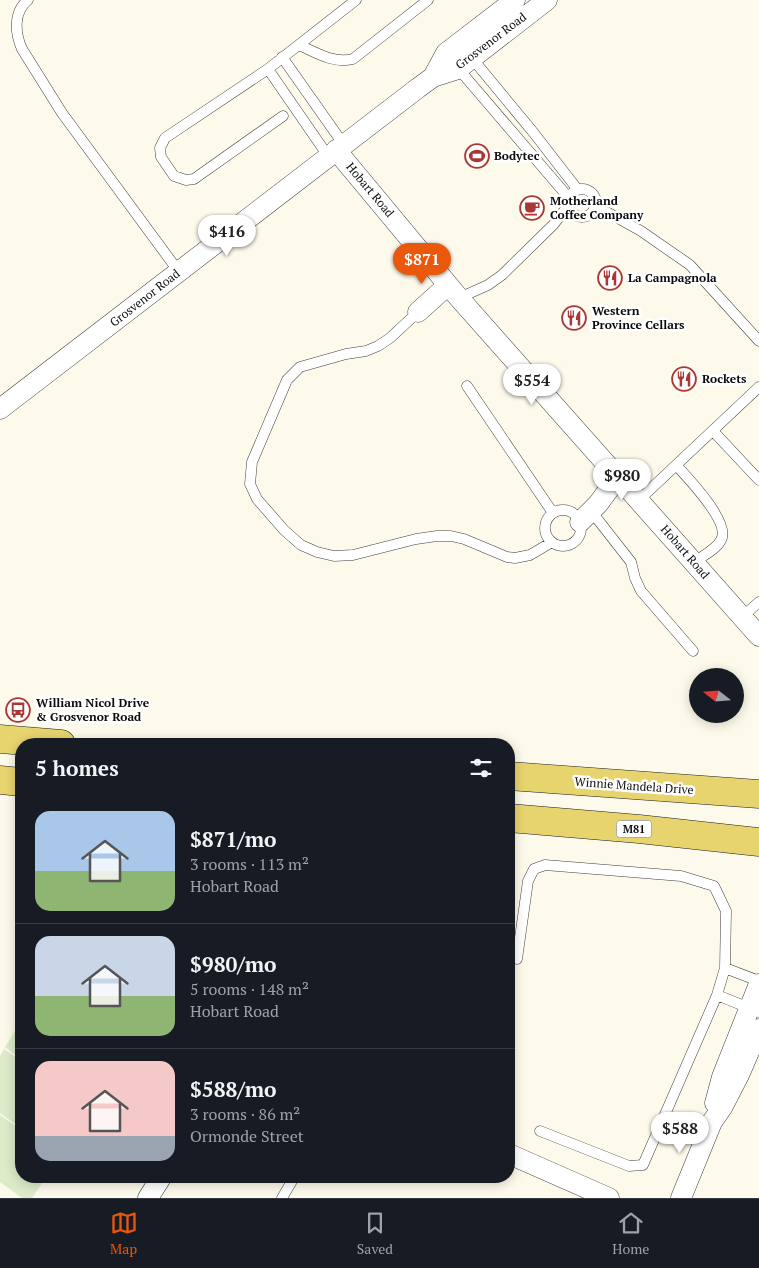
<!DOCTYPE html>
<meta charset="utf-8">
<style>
body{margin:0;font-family:"PT Serif",serif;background:#242831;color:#f1f3f6;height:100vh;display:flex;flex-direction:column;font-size:19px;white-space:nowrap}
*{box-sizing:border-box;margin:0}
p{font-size:16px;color:#9ea1a6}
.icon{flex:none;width:28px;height:28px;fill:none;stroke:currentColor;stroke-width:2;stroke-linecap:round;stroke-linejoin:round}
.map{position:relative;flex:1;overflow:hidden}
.drawer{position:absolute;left:15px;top:738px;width:500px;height:445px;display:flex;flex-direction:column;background:#171b24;border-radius:20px;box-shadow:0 2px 12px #0003}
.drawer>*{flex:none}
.needle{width:32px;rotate:287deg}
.fabs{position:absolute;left:689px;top:668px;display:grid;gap:10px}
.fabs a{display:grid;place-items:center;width:55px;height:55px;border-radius:50%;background:#171b24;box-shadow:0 2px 12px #0003;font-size:25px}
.price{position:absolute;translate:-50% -42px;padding:0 11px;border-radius:18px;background:#fff;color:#222;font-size:16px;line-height:32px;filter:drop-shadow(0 1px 2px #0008)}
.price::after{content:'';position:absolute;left:50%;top:30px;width:15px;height:11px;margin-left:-8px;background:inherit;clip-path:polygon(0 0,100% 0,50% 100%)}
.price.on{background:#ea580c;color:#fff}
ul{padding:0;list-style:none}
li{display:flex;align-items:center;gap:15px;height:125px;padding:0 20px}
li+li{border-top:1px solid #363941}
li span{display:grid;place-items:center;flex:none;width:140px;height:100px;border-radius:15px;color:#555}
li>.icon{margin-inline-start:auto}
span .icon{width:60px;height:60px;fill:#fffc;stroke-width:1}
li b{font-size:21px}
h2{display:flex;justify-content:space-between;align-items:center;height:60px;padding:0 20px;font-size:21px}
.tab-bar{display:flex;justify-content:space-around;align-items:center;height:70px;border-top:1px solid #363941;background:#171b24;font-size:14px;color:#9ea1a6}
.tab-bar a{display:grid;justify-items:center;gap:2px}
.tab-bar .on{color:#ea580c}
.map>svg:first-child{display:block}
.pitch{fill:#ddebc9}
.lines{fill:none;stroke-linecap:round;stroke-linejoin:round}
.service-casing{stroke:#3e3e3e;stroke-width:11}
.minor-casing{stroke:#3e3e3e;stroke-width:21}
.primary-casing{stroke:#1c1c1c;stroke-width:29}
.service{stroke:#fff;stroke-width:10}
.minor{stroke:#fff;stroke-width:20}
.primary{stroke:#e8d46f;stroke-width:28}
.labels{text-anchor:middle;stroke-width:5;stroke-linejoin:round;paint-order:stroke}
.shield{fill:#fff;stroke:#545454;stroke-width:1}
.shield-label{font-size:11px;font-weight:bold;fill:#0b0b0b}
.street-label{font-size:12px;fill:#0b0b0b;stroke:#fff}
.poi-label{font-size:12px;font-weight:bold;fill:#0b0b0b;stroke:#fff;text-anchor:start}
</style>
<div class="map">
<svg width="759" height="1198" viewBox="0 0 759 1198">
<rect width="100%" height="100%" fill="#fdfaeb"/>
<path class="pitch" d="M21 1021V1059L5 1047Z
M4 1049 21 1061V1128L0 1113V1056Z
M0 1115 21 1130V1176H47L32 1198H22L0 1182Z"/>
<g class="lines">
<g class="service-casing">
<path id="service" d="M28 0C13 12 15 33 22 49L62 113 179 272
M299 45C317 53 334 64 353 59L428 0
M282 57 344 145
M471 57 533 132 578 190
M456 66 569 198
M268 69 328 156
M283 116 194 179 186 180 174 176 161 157 160 148 165 138 268 69 356 0
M568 203a14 14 0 1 1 28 0a14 14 0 1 1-28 0Z
M593 211 607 212 641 231 690 265 759 341
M459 298 488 285 502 275 553 225 568 206
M418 312 390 338 378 346 366 351 346 354 300 367 287 380 252 462 250 484 257 499 284 530 301 545 317 552 334 556 353 555 416 539 437 536H451L464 539 507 557 515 558 530 555 552 542
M467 386 553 513
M713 431 759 480
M677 466C688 478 731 523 721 540 716 550 702 556 694 562
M639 500 759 387
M545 528a18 18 0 1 1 36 0a18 18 0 1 1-36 0Z
M591 511 631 562 635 578 641 591 693 651
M742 617 759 602
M517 959 528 881 534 869 545 865 681 876 714 886 726 911 725 968 717 995 643 1165 629 1166 540 1131
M725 968 759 981
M717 995 759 1012
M282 1198 295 1176"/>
</g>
<g class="minor-casing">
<path id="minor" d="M433 77 446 53 515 0
M336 150 459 298 759 636
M418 312 448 285
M0 409 418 88 433 77 458 69 547 0
M580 522 598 504 618 477
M715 1103 722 1077 759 984
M509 1154 609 1198
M148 1198 162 1176
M681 1198 712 1122 723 1106 739 1075 759 1029"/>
</g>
<g class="primary-casing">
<path id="primary" d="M0 739 61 744
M509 776 759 794
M0 780 21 782
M509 818 639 829 759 842"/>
</g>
<use href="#service" class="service"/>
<use href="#minor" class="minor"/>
<use href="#primary" class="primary"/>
</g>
<defs>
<g id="stadium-ring" transform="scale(1.25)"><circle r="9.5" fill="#fff" stroke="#aa3734" stroke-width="1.5"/><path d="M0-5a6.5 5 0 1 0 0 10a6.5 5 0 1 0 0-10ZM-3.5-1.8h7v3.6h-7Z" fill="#aa3734"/></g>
<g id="cafe-ring" transform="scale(1.25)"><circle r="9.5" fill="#fff" stroke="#aa3734" stroke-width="1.5"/><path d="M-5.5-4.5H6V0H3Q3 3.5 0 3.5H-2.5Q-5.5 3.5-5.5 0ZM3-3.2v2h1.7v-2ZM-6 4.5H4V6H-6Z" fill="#aa3734"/></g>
<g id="restaurant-ring" transform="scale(1.25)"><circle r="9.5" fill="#fff" stroke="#aa3734" stroke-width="1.5"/><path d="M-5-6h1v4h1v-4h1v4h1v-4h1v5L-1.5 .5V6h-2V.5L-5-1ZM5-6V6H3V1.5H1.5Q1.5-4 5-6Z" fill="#aa3734"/></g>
<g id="bus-ring" transform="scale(1.25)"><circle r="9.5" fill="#fff" stroke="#aa3734" stroke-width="1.5"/><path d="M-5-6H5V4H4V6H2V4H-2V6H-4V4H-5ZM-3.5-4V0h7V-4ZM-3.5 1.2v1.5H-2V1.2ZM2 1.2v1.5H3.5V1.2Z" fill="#aa3734"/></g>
</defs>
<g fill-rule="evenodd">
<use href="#stadium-ring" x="477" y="156"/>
<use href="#cafe-ring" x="532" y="208"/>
<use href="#restaurant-ring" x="610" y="278"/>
<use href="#restaurant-ring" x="574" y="318"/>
<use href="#restaurant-ring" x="684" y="379"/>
<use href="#bus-ring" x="18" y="710"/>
</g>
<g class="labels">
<rect class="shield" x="616.5" y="820.5" width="35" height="17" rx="4"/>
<g class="shield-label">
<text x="634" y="833">M81</text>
</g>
<g class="street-label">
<text transform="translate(491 41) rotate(-37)" y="4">Grosvenor Road</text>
<text transform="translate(370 190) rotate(50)" y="4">Hobart Road</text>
<text transform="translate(145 298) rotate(-38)" y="4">Grosvenor Road</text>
<text transform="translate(685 552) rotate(49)" y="4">Hobart Road</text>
<text transform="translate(634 786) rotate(4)" y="4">Winnie Mandela Drive</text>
</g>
<g class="poi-label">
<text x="494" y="160">Bodytec</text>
<text x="550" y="205">Motherland<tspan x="550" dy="14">Coffee Company</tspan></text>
<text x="628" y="282">La Campagnola</text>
<text x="592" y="315">Western<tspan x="592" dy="14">Province Cellars</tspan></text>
<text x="702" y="383">Rockets</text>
<text x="36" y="707">William Nicol Drive<tspan x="36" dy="14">&amp; Grosvenor Road</tspan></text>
</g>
</g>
</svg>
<div class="fabs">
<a><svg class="needle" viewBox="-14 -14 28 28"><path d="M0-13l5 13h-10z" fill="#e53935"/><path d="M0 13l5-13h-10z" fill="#9ea1a6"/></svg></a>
</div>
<b class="price" style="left:227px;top:257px">$416</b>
<b class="price on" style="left:422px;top:285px">$871</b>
<b class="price" style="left:532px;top:406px">$554</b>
<b class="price" style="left:622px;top:501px">$980</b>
<b class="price" style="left:680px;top:1154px">$588</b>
<section class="drawer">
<h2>5 homes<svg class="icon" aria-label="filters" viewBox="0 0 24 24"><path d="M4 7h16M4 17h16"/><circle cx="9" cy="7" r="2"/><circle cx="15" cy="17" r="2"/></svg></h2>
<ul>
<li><span style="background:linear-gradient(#a9c7e8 60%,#8fb573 0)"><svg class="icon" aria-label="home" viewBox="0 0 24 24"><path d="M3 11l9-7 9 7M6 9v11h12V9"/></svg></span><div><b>$871/mo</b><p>3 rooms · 113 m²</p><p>Hobart Road</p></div></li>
<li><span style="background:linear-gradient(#c9d6e8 60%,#8fb573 0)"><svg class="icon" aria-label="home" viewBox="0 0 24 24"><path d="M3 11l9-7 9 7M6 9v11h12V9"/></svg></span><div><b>$980/mo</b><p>5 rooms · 148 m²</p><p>Hobart Road</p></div></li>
<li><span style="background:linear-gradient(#f6c9c9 75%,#9aa5b1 0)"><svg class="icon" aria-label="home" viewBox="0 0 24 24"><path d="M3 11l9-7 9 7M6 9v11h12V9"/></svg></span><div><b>$588/mo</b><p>3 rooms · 86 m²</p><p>Ormonde Street</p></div></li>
</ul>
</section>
</div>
<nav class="tab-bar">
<a class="on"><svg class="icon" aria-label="map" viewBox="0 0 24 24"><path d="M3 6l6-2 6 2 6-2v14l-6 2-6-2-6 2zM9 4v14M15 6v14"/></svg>Map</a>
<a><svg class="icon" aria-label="saved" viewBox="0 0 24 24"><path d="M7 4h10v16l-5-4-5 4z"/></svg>Saved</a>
<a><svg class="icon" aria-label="home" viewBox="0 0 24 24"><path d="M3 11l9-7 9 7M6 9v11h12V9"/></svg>Home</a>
</nav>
